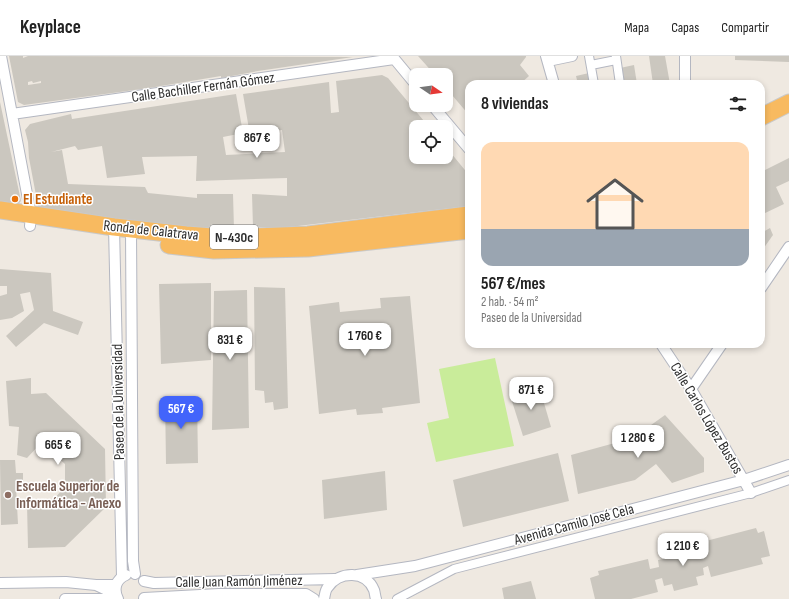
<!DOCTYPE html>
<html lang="es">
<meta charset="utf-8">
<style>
body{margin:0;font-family:"Sofia Sans Condensed",sans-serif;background:#f2f2f2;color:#222;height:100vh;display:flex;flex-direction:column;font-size:15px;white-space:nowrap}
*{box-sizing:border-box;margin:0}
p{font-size:13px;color:#767676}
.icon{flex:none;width:22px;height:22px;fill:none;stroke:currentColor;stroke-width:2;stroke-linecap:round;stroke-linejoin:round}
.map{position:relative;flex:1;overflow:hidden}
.panel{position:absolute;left:465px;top:24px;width:300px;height:268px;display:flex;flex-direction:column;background:#fff;border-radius:12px;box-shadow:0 2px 6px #0003}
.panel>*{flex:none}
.needle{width:26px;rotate:103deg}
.controls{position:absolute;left:409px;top:12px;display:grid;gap:8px}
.controls a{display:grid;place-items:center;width:44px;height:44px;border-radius:8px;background:#fff;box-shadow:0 2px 6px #0003;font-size:20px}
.price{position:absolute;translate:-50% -34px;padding:0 9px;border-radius:8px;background:#fff;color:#222;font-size:13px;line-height:26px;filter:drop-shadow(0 1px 2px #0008)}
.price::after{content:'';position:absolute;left:50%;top:24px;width:12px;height:9px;margin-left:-6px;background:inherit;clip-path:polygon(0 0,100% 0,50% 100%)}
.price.current{background:#4264fb;color:#fff}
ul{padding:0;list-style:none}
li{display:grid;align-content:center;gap:8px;height:212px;padding:0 16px}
li span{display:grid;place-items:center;height:124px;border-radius:12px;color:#555}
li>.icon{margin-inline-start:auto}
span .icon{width:72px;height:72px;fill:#fffc;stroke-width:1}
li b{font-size:17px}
h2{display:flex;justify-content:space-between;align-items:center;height:48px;padding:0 16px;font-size:17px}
header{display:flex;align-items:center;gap:24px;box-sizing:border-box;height:56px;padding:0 20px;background:#fff;border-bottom:1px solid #e0e0e0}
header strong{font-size:19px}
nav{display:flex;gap:22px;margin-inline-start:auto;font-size:14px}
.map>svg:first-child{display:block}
.pitch{fill:#c9ec9a}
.building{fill:#cbc7bf;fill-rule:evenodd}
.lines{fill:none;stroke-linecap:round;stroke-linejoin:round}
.pedestrian-casing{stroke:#b4b7c1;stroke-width:10}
.minor-casing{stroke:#b4b7c1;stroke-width:12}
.trunk-casing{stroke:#c9c9c9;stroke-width:19}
.pedestrian{stroke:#fff;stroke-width:8}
.minor{stroke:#fff;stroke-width:10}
.trunk{stroke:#f8ba60;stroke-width:17}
.food-dot{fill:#e8710a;stroke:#fff;stroke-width:1.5}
.education-dot{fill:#8d6e63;stroke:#fff;stroke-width:1.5}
.labels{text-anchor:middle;stroke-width:3;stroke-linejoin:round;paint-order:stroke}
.shield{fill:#fff;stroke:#6d6d6d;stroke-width:1}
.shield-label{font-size:14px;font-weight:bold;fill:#2e2e2e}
.street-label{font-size:15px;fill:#2e2e2e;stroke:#fff}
.food-label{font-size:15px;font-weight:bold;fill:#c56008;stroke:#fff;text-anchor:start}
.education-label{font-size:15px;font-weight:bold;fill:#785e54;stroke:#fff;text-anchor:start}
</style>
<header>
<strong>Keyplace</strong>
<nav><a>Mapa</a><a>Capas</a><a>Compartir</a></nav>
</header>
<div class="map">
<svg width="789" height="543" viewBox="0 0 789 543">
<rect width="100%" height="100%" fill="#efe9e1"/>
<path class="pitch" d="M495 302 514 390 436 406 427 367 449 362 439 313Z"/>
<path class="building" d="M9 0H23V2L28 0 353 1 258 15 221 22V20L149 32 24 49 18 46ZM32 25 33 27 41 25V27L28 29V26Z
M418 0H526V1L520 9 529 20 520 28H469V59L446 32V19H435Z
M649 0H665L670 28H653Z
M735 0H789V6L735 4Z
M634 9 637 28H623L620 12Z
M589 17 591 28H578L576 20Z
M382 19 388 22 429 71H416V101H446V91L469 119V150L289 171H253L252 138 287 140V122L196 125 197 100 142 101 145 118 107 122 102 90 78 94 75 90 51 96 62 94 68 128 145 131 148 137 197 142V138H233L234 173H199L44 155 38 150 29 102 28 86 25 74 30 68 71 58 72 63 236 38 243 77 223 81 226 99 285 96 282 74 250 79 243 38 329 26 331 57 339 56 336 25Z
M0 46 21 145 18 148 0 145Z
M789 102V125L776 131 784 148 761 159V116Z
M770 172 773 179 761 196V177Z
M0 213 51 217 53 255 83 266 78 279 44 267 16 291 6 280 34 254 30 236 20 238 24 255 12 262 0 264V240L7 238V230H0Z
M211 227V304L161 308 159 228Z
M254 231 285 232 288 352 274 354 273 346 265 347 264 335 255 334Z
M247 234 249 372 212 374 214 235Z
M410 240 420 347 382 352 383 357 357 359 356 353 319 358 309 250 339 246 340 256 381 252 380 242Z
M31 322V338L46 337 105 393 106 451 65 491 28 492 27 448H49L65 431V408L41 387 27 402 17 399 19 371 9 370 6 325Z
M539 330 551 371 523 380 510 339Z
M165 340 197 341 198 407 166 408Z
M665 359 704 402V416L672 427 656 408 635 424 578 438 571 399 633 382Z
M558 397 569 445 463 471 453 424Z
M0 404H15L16 417H23V430H16L18 468 1 469Z
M385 415 387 454 324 463 322 424Z
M756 472 758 477 764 475 770 500 761 502 763 508 711 521 708 510 703 512 704 519 696 521 698 529 674 535 672 528 664 530 662 522 655 524 658 536 631 543H595L590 522 599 519 598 515 648 503 650 513 659 511 658 504 663 503 662 497 691 490 692 493 699 492 700 498 704 497 702 486Z
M531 525 536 543H504L502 532Z"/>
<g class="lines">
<g class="pedestrian-casing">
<path id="pedestrian" d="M589 0 594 28
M616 0 620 28
M591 9 616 4
M397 543 454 513 751 437 789 424"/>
</g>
<g class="minor-casing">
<path id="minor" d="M1 0 31 159 30 170
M392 0 416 29
M546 0 554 28
M685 0V28
M548 5 572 0
M432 49 469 93
M12 58 394 3
M114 171 122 521
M131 173 133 505 135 518
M761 232 789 191
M661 288 691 333 751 437
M691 333 722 288
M357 519 415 510 744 424 789 409
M144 525 154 527 335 523
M0 527 66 526 96 529
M115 538 96 529H115
M144 542 219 538H306L314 543
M65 543H108
M118 543C113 533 116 523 126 519
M324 543C325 539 325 534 328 531 339 515 366 514 374 534 375 537 375 540 376 543"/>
</g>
<g class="trunk-casing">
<path id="trunk" d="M761 61 789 47
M0 154 114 171 186 179 225 182 308 179 469 159
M169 189 214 194 308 192 469 174"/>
</g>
<use href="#pedestrian" class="pedestrian"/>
<use href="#minor" class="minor"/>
<use href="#trunk" class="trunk"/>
</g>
<circle class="food-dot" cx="15" cy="143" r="4"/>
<circle class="education-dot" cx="8" cy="439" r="4"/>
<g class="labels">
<rect class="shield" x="210" y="169" width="48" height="24" rx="3"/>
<g class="shield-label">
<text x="234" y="186">N-430c</text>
</g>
<g class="street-label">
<text transform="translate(203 31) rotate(-8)" y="5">Calle Bachiller Fernán Gómez</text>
<text transform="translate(151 174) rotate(6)" y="5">Ronda de Calatrava</text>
<text transform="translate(118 346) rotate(-91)" y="5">Paseo de la Universidad</text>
<text transform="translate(707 362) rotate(59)" y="5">Calle Carlos López Bustos</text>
<text transform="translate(574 468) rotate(-15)" y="5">Avenida Camilo José Cela</text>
<text transform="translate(239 525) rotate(-1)" y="5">Calle Juan Ramón Jiménez</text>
</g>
<g class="food-label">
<text x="23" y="148">El Estudiante</text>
</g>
<g class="education-label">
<text x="16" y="435">Escuela Superior de<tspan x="16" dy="17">Informática - Anexo</tspan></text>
</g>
</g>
</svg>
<div class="controls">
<a><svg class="needle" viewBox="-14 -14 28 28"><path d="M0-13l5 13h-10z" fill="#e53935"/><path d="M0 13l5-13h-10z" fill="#767676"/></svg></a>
<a><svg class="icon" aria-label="locate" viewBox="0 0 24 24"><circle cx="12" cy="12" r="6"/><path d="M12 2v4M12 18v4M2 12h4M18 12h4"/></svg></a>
</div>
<b class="price" style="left:257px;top:103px">867 €</b>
<b class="price" style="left:365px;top:301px">1 760 €</b>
<b class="price" style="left:230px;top:305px">831 €</b>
<b class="price" style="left:531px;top:355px">871 €</b>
<b class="price current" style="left:181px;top:374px">567 €</b>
<b class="price" style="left:638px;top:403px">1 280 €</b>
<b class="price" style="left:58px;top:410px">665 €</b>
<b class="price" style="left:683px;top:511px">1 210 €</b>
<section class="panel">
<h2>8 viviendas<svg class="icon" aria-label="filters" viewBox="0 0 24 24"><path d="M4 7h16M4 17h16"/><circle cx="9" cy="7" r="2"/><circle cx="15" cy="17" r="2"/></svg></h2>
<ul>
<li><span style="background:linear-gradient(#ffd9b3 70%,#9aa5b1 0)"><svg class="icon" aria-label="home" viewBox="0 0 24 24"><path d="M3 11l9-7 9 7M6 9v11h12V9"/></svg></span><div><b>567 €/mes</b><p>2 hab. · 54 m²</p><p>Paseo de la Universidad</p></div></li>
</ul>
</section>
</div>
